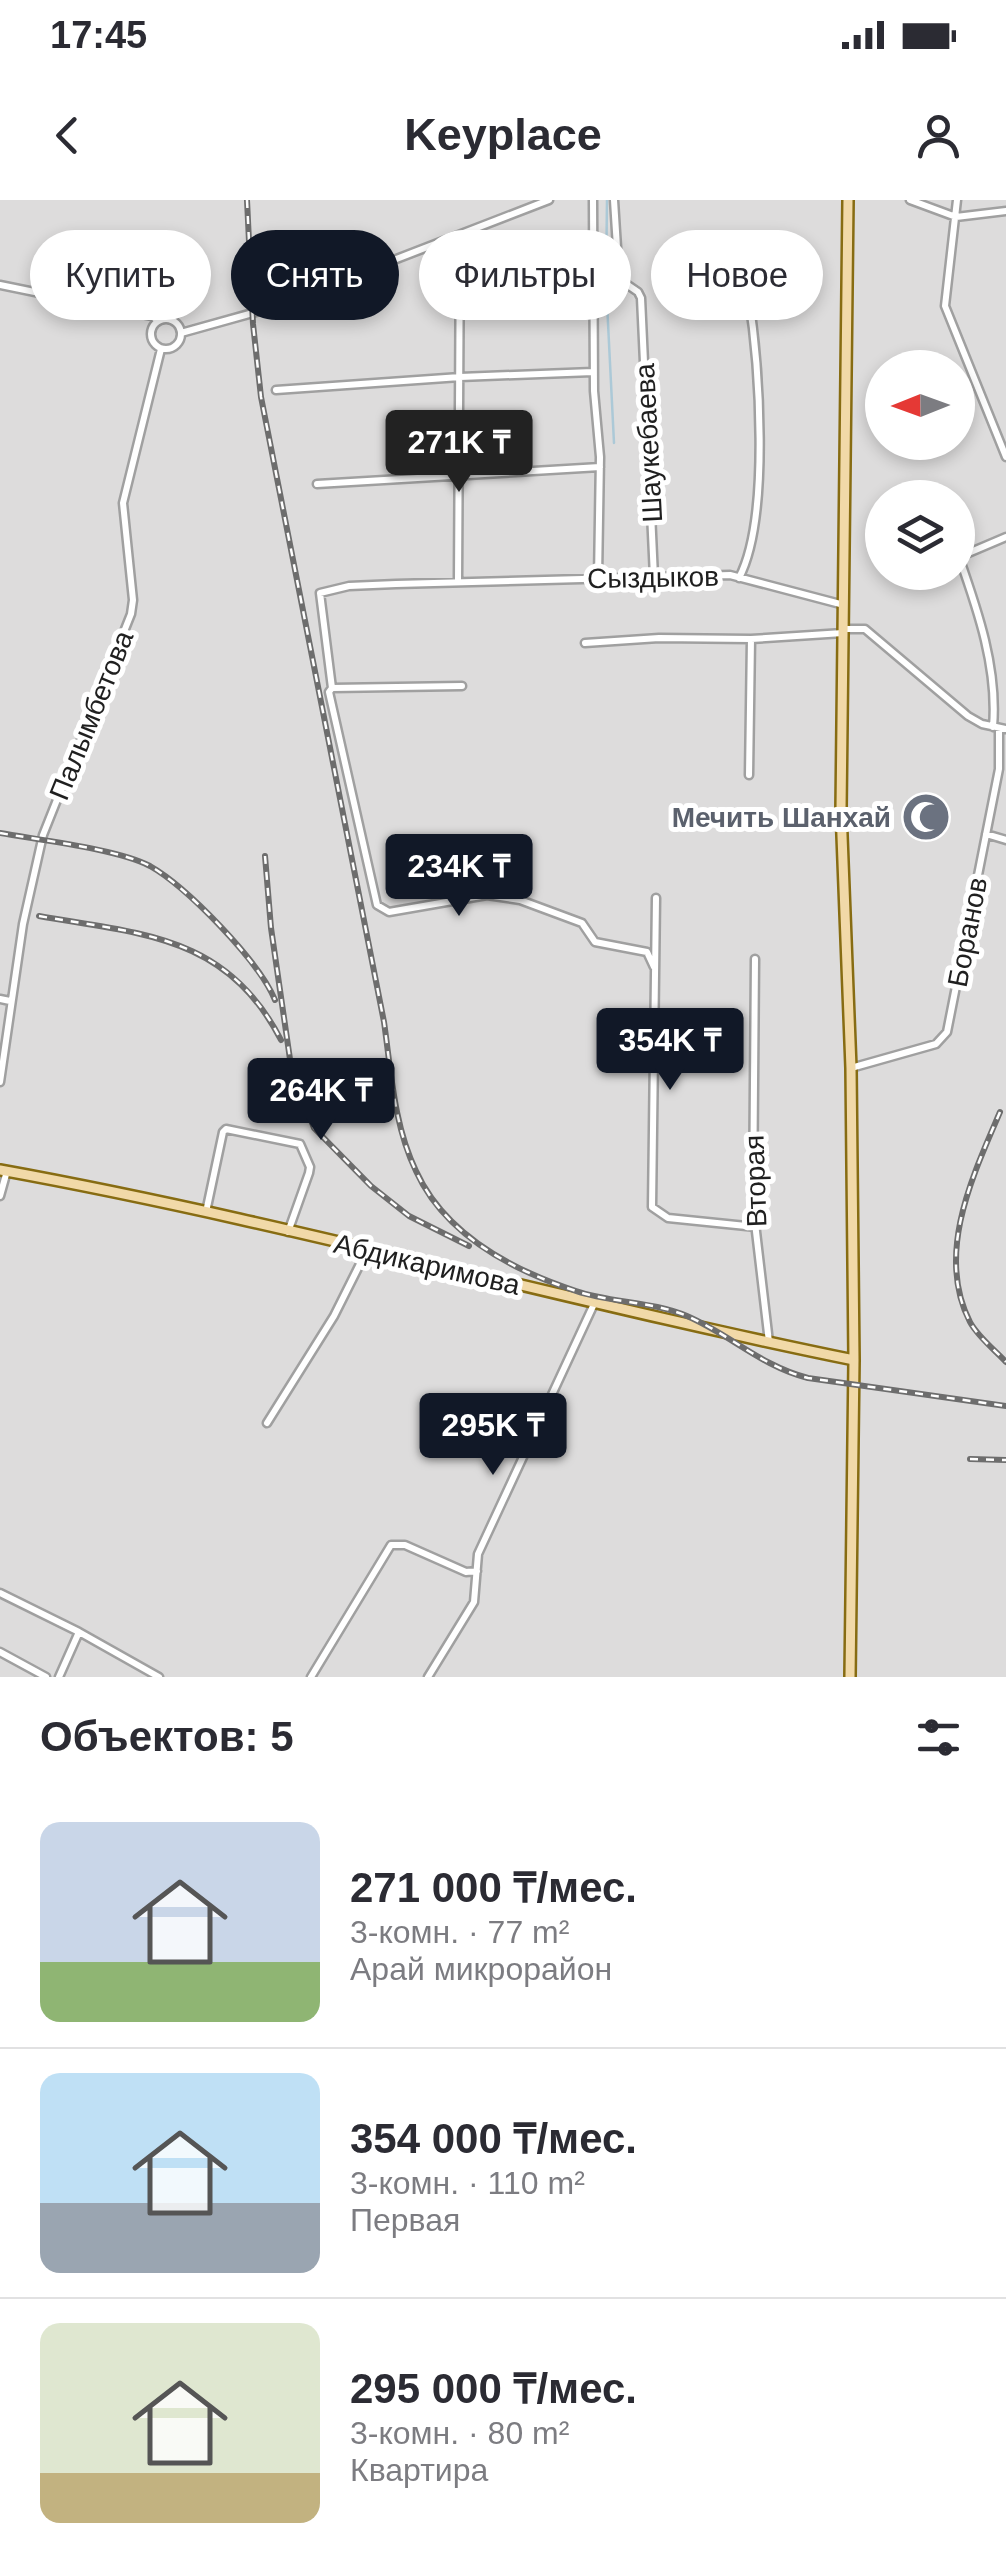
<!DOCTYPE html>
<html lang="ru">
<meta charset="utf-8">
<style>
body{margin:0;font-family:Arial,sans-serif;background:#f7f7f7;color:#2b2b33;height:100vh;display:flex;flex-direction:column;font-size:38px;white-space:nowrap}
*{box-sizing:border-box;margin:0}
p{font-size:32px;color:#7c7c81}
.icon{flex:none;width:55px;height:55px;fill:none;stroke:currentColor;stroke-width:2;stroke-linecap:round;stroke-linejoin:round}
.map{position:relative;height:1477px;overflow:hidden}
.sheet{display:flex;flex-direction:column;background:#fff;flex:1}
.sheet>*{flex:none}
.top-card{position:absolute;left:30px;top:30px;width:948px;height:90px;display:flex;gap:20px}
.needle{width:65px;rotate:269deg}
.controls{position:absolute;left:865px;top:150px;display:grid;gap:20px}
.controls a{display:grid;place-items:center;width:110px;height:110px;border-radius:50%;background:#fff;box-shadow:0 5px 15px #0003;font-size:50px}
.price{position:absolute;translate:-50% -85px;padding:0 22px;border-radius:10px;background:#111827;color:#fff;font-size:32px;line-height:65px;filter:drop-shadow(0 2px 5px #0008)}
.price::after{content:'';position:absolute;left:50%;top:60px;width:30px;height:22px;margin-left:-15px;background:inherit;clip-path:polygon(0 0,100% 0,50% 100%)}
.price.on{background:#222;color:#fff}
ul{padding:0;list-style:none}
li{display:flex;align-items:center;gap:30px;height:250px;padding:0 40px}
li+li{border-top:2px solid #e1e1e2}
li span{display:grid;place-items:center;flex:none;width:280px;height:200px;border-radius:20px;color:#555}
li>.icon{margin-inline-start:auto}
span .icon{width:120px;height:120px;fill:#fffc;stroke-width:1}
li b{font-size:42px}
h2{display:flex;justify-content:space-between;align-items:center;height:120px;padding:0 40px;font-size:42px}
.tag{padding:0 35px;border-radius:45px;background:#fff;box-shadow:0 5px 15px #0003;font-size:35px;line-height:90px}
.tag.on{background:#111827;color:#fff}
.status{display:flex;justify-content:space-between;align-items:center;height:70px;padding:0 50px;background:#fff;direction:ltr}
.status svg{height:28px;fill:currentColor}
header{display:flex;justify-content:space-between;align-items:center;height:130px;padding:0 40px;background:#fff;font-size:45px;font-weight:700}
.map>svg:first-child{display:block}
.residential{fill:#dddcdc;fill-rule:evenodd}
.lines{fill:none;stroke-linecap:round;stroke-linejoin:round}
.stream{stroke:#acc9d7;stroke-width:2.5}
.minor-casing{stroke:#a0a0a0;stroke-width:11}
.major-casing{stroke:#876c12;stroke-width:14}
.minor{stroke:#fff;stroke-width:6}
.major{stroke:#f1d9a8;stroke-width:9}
.rail-casing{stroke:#6d6d6d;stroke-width:6}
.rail{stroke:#fff;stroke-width:2.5;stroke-dasharray:8;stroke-linecap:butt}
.labels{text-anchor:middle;stroke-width:10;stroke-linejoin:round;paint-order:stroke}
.street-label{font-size:28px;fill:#1f1f1f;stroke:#fff}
.worship-label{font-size:28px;font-weight:bold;fill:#5b616d;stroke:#fff;text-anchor:end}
</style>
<div class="status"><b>17:45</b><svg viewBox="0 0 49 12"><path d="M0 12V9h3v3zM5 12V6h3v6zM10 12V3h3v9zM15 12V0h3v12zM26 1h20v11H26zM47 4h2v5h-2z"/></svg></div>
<header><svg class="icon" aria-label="back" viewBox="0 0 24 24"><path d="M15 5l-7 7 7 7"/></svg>Keyplace<svg class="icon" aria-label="person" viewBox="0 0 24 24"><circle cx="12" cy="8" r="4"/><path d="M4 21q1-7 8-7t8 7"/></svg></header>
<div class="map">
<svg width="1006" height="1477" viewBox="0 0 1006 1477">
<rect width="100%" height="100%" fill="#eeece6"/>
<path class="residential" d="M0 0H1006V1477H0ZM882 168H958V242H882ZM882 298H958V372H882Z"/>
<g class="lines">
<path class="stream" d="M607 0 606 83 614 243"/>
<g class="minor-casing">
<path id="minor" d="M593 0 594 191 600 257 598 378
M614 0 619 79 638 92 641 98 654 377
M910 0 956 17 1006 11
M957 0 945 106 1006 257
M0 85 152 116 158 121
M151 134a15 15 0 1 1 30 0a15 15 0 1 1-30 0Z
M181 133 267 109 549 0
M276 190 460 177 593 172
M317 284 600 267
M739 378C771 317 759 161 748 93
M458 382 460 36
M843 429H865L968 516 982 524 1006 529
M585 443 659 438 751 439
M462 486 332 488 320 393 349 386 396 384 730 375 844 405
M332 488 329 492 377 705 389 712 487 695 520 700 582 723 595 742 647 752 654 767
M993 527C998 469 978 411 959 357L1006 337
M749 575 751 439 843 433
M986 634 1006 640
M656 698 652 1007 668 1018 756 1027
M755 759 753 1006 769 1142
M0 799 10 801
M851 868 936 844 947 832 999 569V529
M0 882 23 724 43 635 131 414 133 400 123 303 161 149
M0 996 7 971
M206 1012 223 932 226 929 300 944 310 967 309 973 288 1032
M267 1223 334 1116 367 1050
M0 1393 79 1432 159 1477
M0 1452 46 1477
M59 1477 79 1432
M311 1477 391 1345H405L466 1372 477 1371
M428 1477 474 1402 478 1354 594 1104"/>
</g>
<g class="major-casing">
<path id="major" d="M848 0 841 610 851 868 854 1160 850 1477
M0 970C287 1022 568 1102 854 1160"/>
</g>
<use href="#minor" class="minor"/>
<use href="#major" class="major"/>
<g class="rail-casing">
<path id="rail" d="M247 0 253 124 261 197 384 822C391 871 394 926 416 971 445 1035 512 1070 576 1091 611 1103 652 1101 687 1116 731 1135 761 1166 808 1178L1006 1206
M0 633C39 640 118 649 150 666 187 687 259 761 275 800
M265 656 271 728 292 873 314 928 371 986 409 1016 469 1046
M39 716C142 734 227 735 281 840
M1000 912C973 975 935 1054 970 1122 978 1137 995 1150 1006 1162
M970 1259 1006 1260"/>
</g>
<use href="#rail" class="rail"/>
</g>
<defs>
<g id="mosque-disc" transform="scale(2.5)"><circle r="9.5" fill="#6b7280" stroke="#fff"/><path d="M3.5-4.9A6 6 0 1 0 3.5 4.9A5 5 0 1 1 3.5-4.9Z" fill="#fff"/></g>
</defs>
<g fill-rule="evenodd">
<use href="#mosque-disc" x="926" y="617"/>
</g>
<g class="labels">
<g class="street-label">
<text transform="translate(648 243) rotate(-93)" y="10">Шаукебаева</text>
<text transform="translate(653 377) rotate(-1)" y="10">Сыздыков</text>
<text transform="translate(91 515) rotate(-68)" y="10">Палымбетова</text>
<text transform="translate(967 732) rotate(-79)" y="10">Боранов</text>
<text transform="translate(755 981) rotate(-92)" y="10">Вторая</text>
<text transform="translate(427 1064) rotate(13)" y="10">Абдикаримова</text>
</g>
<g class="worship-label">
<text x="891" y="627">Мечить Шанхай</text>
</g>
</g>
</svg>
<div class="controls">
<a><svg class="needle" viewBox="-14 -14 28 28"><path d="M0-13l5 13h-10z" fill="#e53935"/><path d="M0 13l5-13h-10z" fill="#7c7c81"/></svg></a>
<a><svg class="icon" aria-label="layers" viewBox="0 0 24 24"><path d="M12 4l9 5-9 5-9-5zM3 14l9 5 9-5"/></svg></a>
</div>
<b class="price on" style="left:459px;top:295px">271K ₸</b>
<b class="price" style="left:459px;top:719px">234K ₸</b>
<b class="price" style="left:670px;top:893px">354K ₸</b>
<b class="price" style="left:321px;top:943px">264K ₸</b>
<b class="price" style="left:493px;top:1278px">295K ₸</b>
<div class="top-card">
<a class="tag">Купить</a>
<a class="tag on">Снять</a>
<a class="tag">Фильтры</a>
<a class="tag">Новое</a>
</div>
</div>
<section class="sheet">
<h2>Объектов: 5<svg class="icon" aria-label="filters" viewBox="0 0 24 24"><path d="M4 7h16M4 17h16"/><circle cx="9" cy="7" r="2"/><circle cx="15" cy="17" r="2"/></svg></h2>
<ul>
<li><span style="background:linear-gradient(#c9d6e8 70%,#8fb573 0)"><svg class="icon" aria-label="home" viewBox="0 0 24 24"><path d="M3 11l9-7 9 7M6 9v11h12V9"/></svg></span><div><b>271 000 ₸/мес.</b><p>3-комн. · 77 m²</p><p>Арай микрорайон</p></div></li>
<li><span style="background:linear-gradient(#bfe0f5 65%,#9aa5b1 0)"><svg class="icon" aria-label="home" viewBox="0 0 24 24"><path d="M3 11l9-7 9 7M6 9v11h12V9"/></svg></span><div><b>354 000 ₸/мес.</b><p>3-комн. · 110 m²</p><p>Первая</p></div></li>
<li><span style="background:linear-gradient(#dfe7d0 75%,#c2b280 0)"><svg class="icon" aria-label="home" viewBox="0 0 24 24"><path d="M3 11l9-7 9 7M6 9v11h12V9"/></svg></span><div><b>295 000 ₸/мес.</b><p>3-комн. · 80 m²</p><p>Квартира</p></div></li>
</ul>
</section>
